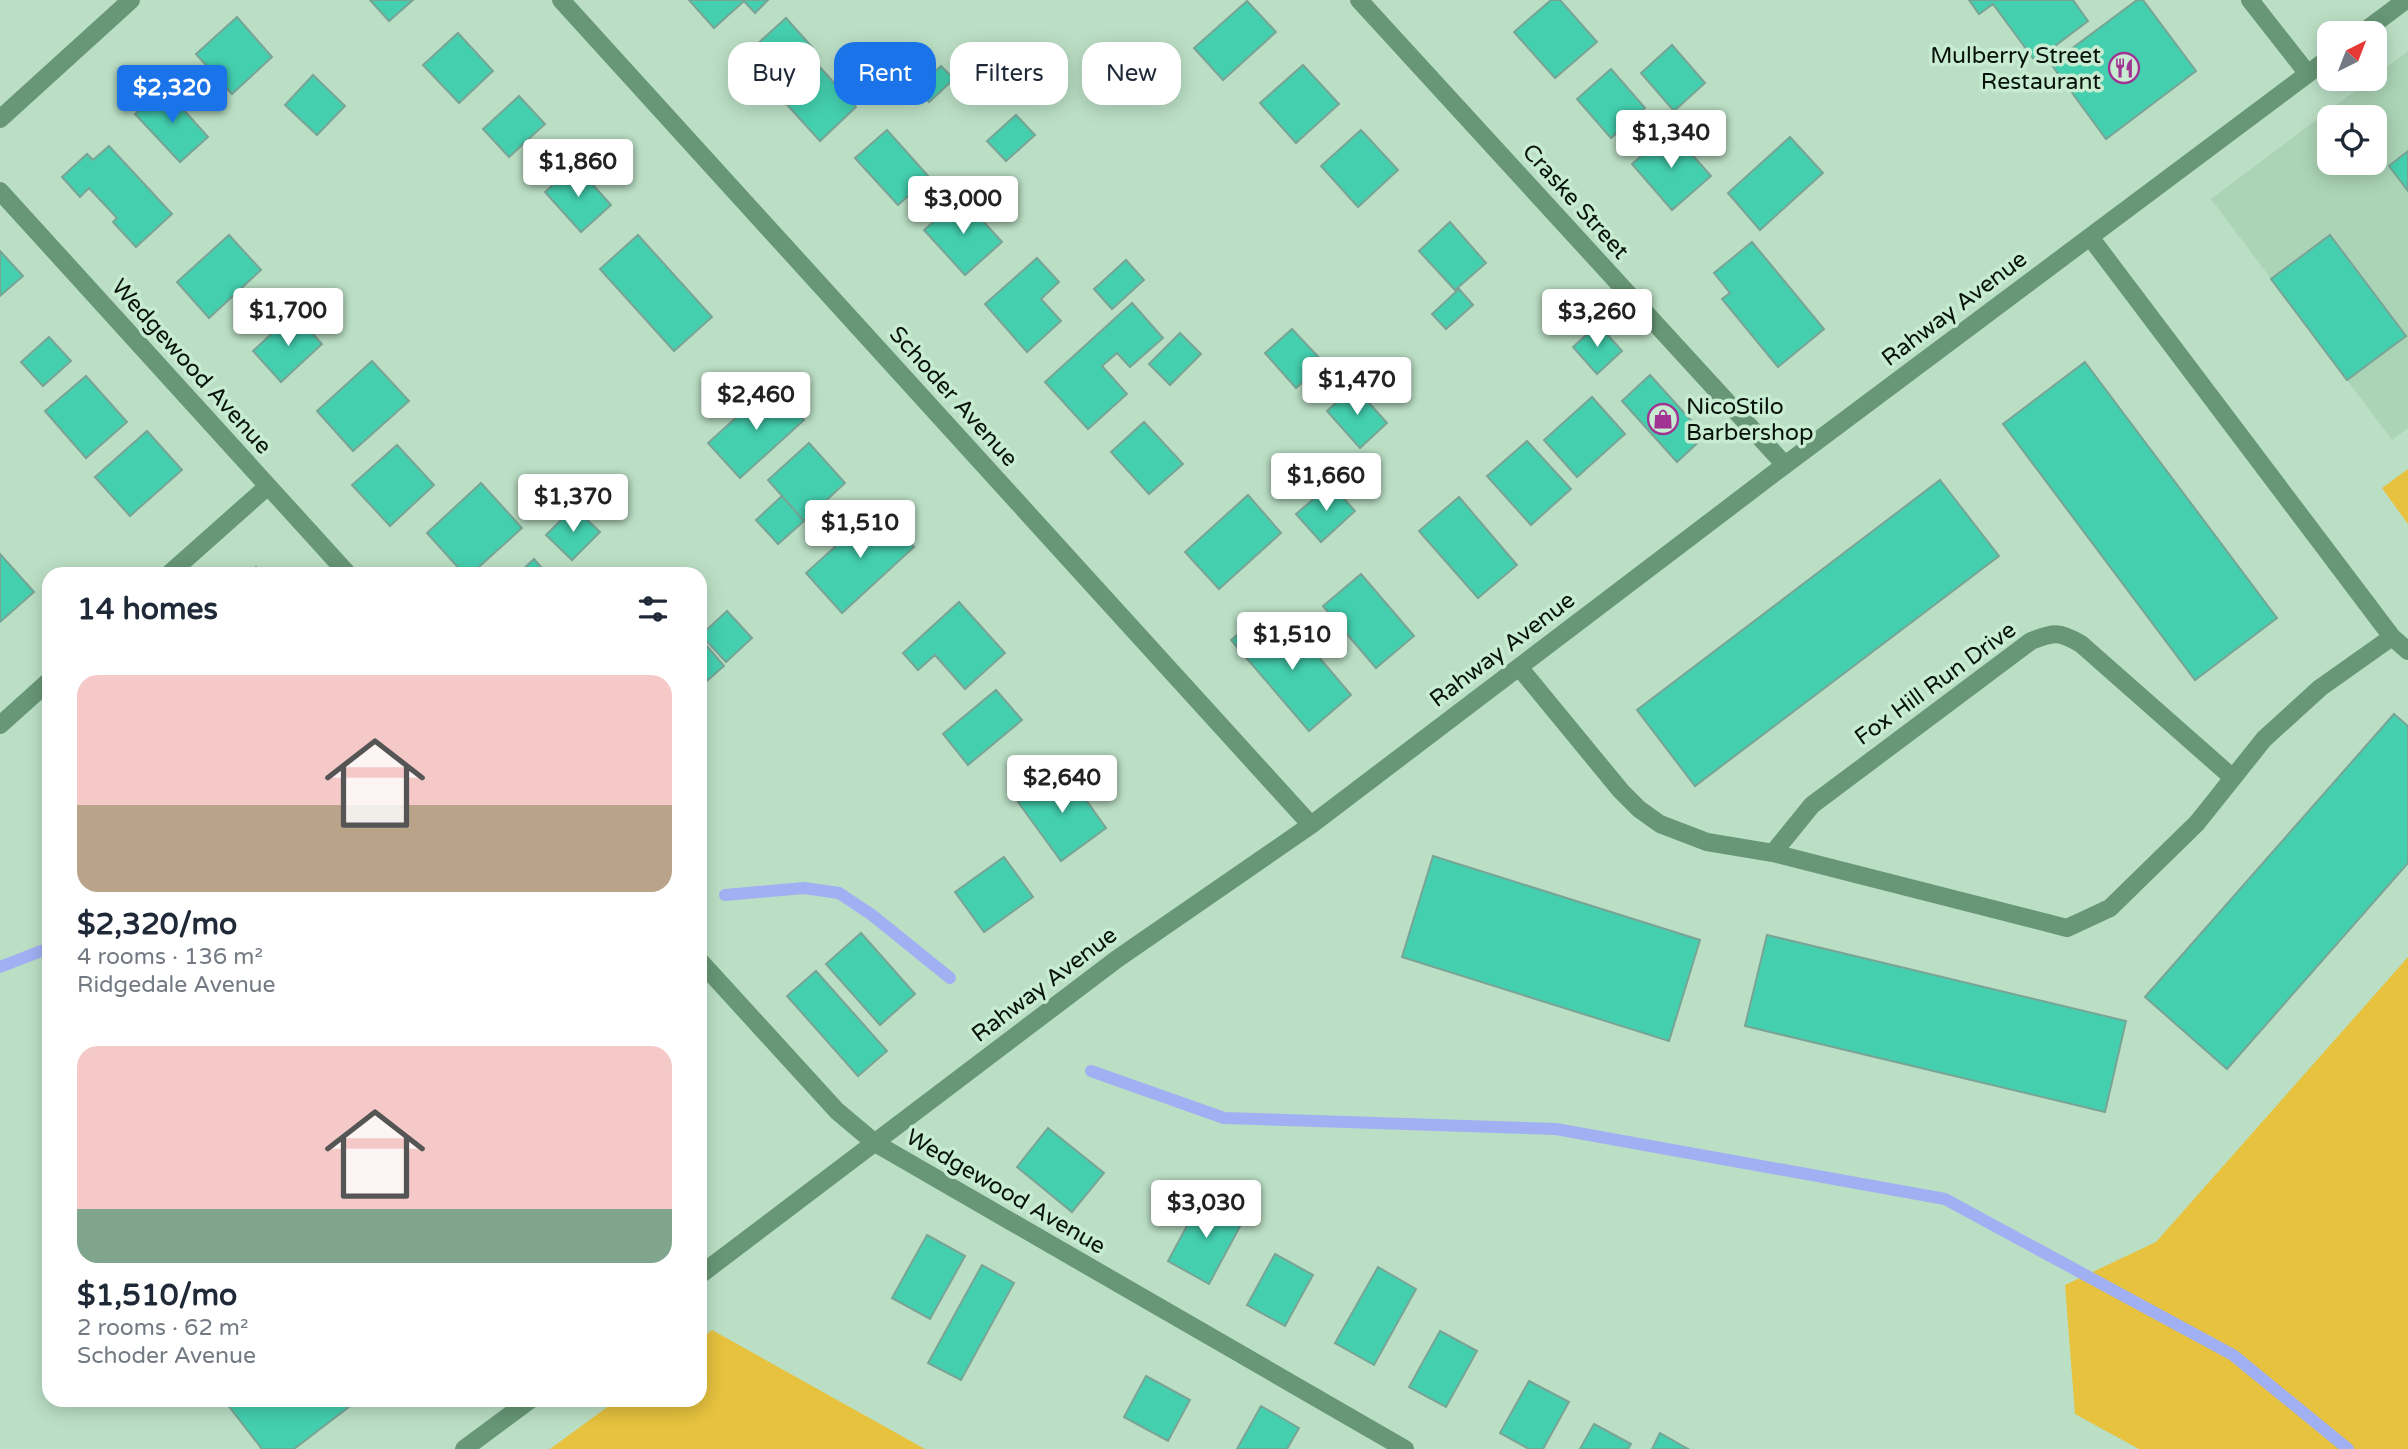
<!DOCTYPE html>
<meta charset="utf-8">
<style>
body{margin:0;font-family:"Varela Round",sans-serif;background:#f6f6f7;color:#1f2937;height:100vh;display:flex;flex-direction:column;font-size:26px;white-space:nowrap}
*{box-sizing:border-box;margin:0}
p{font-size:23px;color:#747a83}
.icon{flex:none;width:38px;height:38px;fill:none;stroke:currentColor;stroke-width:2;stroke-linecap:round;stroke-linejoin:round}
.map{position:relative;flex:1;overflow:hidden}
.panel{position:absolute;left:42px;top:567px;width:665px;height:840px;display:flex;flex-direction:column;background:#fff;border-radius:21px;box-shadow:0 4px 18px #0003}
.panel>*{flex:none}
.hud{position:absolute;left:728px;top:42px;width:665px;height:63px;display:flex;gap:14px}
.needle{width:46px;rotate:42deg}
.fabs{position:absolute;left:2317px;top:21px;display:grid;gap:14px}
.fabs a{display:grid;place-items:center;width:70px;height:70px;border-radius:14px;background:#fff;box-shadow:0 4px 18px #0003;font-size:35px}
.price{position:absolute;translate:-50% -60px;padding:0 16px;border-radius:7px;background:#fff;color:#222;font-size:23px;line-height:46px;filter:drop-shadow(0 2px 4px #0008)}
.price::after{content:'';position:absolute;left:50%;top:42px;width:21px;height:16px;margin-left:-10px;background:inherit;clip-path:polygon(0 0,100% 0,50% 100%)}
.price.on{background:#1a73e8;color:#fff}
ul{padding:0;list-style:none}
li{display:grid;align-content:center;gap:14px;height:371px;padding:0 35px}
li span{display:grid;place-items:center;height:217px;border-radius:21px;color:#555}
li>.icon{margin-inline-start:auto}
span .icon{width:126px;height:126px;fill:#fffc;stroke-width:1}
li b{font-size:30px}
h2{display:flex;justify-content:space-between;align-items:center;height:84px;padding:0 35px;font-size:30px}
.chip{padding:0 24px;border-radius:21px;background:#fff;box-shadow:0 4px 18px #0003;font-size:24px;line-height:63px}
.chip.on{background:#1a73e8;color:#fff}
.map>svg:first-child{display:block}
.built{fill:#abd4b6;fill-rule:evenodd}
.green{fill:#e6c23e}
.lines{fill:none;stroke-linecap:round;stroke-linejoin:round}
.stream{stroke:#a0b0f2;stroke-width:12}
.building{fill:#44d0af;stroke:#78a496;stroke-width:2}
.minor{stroke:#679776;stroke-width:18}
.labels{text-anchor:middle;stroke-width:7;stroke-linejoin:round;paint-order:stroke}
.poi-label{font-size:23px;fill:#07130a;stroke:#c8ecd2;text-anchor:end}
.street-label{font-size:23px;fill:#07130a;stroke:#c8ecd2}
</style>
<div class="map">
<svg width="2408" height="1449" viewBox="0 0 2408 1449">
<rect width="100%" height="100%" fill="#bbdfc5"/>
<path class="built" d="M2408 51V428L2392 440 2211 199 2371 79H2375V76ZM2329 117H2375V163H2329Z"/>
<path class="green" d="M2408 469V524L2382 488Z
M2408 957V1449H2139L2075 1414 2065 1285 2156 1242Z
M712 1330 925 1449H550L617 1400H700V1339Z"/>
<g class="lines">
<path class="stream" d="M725 895 804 888 839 893 872 915 950 978
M0 967 49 948
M1091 1071 1224 1118 1556 1129 1945 1199 2233 1355 2348 1449"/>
</g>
<path class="building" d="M370 0H413L389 21Z
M689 0H768L755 13 744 1 714 28Z
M1551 0H1560L1597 42 1555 78 1514 32Z
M1969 0H2073L2088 21 2035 61 1993 4 1979 14Z
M2137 0H2143L2196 71 2106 139 2051 64Z
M1247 1 1276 32 1223 80 1194 48Z
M237 17 272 57 232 94 196 54Z
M786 18 812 47 780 76 754 47Z
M458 33 493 71 459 103 423 65Z
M1672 45 1705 83 1674 111 1641 73Z
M817 64 856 107 820 141 780 97Z
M1303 65 1339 104 1296 143 1260 103Z
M941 66 954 79 929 102 916 88Z
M1611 69 1645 108 1611 138 1577 99Z
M313 75 345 106 317 135 285 105Z
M164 88 208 137 180 162 135 114Z
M519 96 545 124 509 157 483 129Z
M1016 115 1035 135 1006 161 987 141Z
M887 130 929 177 898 205 855 158Z
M1361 130 1398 170 1358 207 1321 166Z
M1670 130 1711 176 1672 210 1632 164Z
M1790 137 1823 173 1760 230 1728 193Z
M109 146 172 214 136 247 113 222 117 218 89 188 80 197 62 177 87 154 93 160Z
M2408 151V191L2389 166Z
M575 165 611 205 581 232 545 192Z
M961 197 1002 242 965 275 924 230Z
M1450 222 1486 263 1455 290 1419 251Z
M229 235 261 270 209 318 177 282Z
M638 235 712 317 674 351 600 269Z
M2330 235 2406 336 2347 380 2271 279Z
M1752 242 1824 329 1778 367 1722 299 1730 293 1714 273Z
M0 251 23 276 0 296Z
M1037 258 1059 282 1041 299 1061 321 1027 352 985 304Z
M1126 260 1144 280 1112 309 1094 289Z
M1459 289 1473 305 1446 329 1432 314Z
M1132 303 1163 338 1130 367 1117 353 1102 366 1127 394 1088 429 1045 382Z
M294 313 322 344 281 382 253 351Z
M1598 324 1622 351 1597 374 1573 347Z
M1292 329 1324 363 1296 388 1265 353Z
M1180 333 1201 354 1170 385 1149 364Z
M49 337 71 361 43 386 21 362Z
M372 361 409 401 353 451 317 411Z
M2085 362 2277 618 2195 680 2003 424Z
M1650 375 1705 436 1677 462 1622 401Z
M86 376 127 422 86 458 45 411Z
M772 385 804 420 740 478 708 443Z
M1354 386 1387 423 1360 448 1327 411Z
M1592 397 1625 434 1577 477 1544 440Z
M1144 422 1183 464 1149 494 1111 452Z
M147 431 182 470 130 516 95 477Z
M1527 441 1571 489 1531 525 1487 476Z
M809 443 845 483 804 521 768 480Z
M397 445 434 485 390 526 352 485Z
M1940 480 1999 556 1695 786 1637 710Z
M481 483 522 528 471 574H464L427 533Z
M1331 484 1355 511 1321 542 1296 514Z
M1248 495 1281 533 1219 589 1185 552Z
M782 496 804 521 778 544 756 520Z
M1459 497 1517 565 1478 598 1419 531Z
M574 507 600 532 572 560 546 535Z
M879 507 914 547 842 613 806 573Z
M0 554 34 592 0 622Z
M534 559 547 574H518Z
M256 567 262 574H248Z
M1361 574 1414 636 1376 668 1323 606Z
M959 602 1005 653 965 689 935 655 918 670 903 653Z
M727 611 752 638 726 662 701 635Z
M1263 613 1291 645 1301 636 1351 695 1309 731 1231 640Z
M700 638 724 666 700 687Z
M996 690 1022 720 968 765 943 734Z
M2394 714 2408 726V863L2227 1069 2145 997Z
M1064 769 1106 828 1061 861 1018 802Z
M1433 856 1700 940 1669 1041 1402 957Z
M1004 857 1033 897 984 932 955 892Z
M861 933 915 994 880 1025 826 964Z
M1767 935 2126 1021 2105 1112 1745 1026Z
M816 971 887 1051 858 1076 787 996Z
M1048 1128 1104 1173 1072 1212 1017 1167Z
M1203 1196 1244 1219 1209 1284 1168 1261Z
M927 1235 965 1256 930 1319 892 1298Z
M1275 1254 1313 1275 1285 1326 1247 1305Z
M982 1265 1014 1283 961 1380 928 1363Z
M1378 1267 1416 1289 1374 1365 1335 1343Z
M1440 1331 1477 1351 1446 1407 1409 1387Z
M1146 1376 1190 1400 1168 1441 1124 1417Z
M1529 1381 1569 1402 1543 1449H1529L1500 1433Z
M224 1400H358L294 1449H262Z
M1261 1406 1299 1428 1287 1449H1237Z
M1594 1424 1631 1444 1628 1449H1580Z
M1660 1433 1688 1449H1652Z"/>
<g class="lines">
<path class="minor" d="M561 0 1311 825
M1359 0 1785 465
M2250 0 2308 74
M2362 33 2406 0
M0 119 131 0
M0 191 348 574
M2090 237 2392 637 2408 651
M169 574 268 486
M1519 667 1621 791 1639 809 1660 824 1707 842 1773 853 2067 928 2110 908 2197 823 2264 739 2320 688 2392 637
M0 725 49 681
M1773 853 1812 805 2031 641C2053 632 2059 631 2081 644L2233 778
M700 961 837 1111 875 1143 1405 1449
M700 1275 1117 959 1311 825 1785 465 2329 58
M464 1449 530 1400"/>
</g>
<defs>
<g id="restaurant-ring" transform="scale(1.575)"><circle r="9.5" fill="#c8ecd2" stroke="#a13393" stroke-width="1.5"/><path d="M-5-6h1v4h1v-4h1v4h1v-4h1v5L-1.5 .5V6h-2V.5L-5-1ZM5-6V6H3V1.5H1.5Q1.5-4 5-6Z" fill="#a13393"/></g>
<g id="shop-ring" transform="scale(1.575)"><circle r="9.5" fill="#c8ecd2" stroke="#a13393" stroke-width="1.5"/><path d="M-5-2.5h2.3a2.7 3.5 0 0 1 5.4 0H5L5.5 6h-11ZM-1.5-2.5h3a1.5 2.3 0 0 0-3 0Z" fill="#a13393"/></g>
</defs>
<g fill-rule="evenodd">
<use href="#restaurant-ring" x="2124" y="68"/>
<use href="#shop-ring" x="1663" y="419"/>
</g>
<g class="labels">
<g class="poi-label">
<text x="2101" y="63">Mulberry Street<tspan x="2101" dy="26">Restaurant</tspan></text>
<text x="1686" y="414" text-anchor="start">NicoStilo<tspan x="1686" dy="26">Barbershop</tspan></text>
</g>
<g class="street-label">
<text transform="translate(1576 201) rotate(48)" y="8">Craske Street</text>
<text transform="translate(1954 308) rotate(-37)" y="8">Rahway Avenue</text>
<text transform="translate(192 366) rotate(48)" y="8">Wedgewood Avenue</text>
<text transform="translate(954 396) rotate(48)" y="8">Schoder Avenue</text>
<text transform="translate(1502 649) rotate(-37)" y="8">Rahway Avenue</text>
<text transform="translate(1935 683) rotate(-36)" y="8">Fox Hill Run Drive</text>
<text transform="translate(1044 984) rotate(-37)" y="8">Rahway Avenue</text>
<text transform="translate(1006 1191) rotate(30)" y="8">Wedgewood Avenue</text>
</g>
</g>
</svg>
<div class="fabs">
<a><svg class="needle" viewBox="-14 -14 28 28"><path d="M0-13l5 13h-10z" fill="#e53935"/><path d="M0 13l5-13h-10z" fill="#747a83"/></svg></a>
<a><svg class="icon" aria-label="locate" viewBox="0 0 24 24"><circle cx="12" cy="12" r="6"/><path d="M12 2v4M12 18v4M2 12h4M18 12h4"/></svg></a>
</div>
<b class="price on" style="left:172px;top:125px">$2,320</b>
<b class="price" style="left:1671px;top:170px">$1,340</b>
<b class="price" style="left:578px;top:199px">$1,860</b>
<b class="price" style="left:963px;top:236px">$3,000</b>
<b class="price" style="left:288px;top:348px">$1,700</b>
<b class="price" style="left:1597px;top:349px">$3,260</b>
<b class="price" style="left:1357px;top:417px">$1,470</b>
<b class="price" style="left:756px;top:432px">$2,460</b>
<b class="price" style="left:1326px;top:513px">$1,660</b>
<b class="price" style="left:573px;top:534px">$1,370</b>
<b class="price" style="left:860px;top:560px">$1,510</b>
<b class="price" style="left:1292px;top:672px">$1,510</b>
<b class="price" style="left:1062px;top:815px">$2,640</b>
<b class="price" style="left:1206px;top:1240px">$3,030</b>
<div class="hud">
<a class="chip">Buy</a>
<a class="chip on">Rent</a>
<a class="chip">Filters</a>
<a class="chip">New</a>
</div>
<section class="panel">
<h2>14 homes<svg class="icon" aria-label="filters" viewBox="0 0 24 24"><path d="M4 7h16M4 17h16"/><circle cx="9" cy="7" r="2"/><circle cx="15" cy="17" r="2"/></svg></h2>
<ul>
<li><span style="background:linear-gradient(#f6c9c9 60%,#b9a48a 0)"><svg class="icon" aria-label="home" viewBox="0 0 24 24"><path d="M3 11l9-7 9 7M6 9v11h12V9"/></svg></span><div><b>$2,320/mo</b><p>4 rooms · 136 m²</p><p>Ridgedale Avenue</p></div></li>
<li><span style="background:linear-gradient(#f6c9c9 75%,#7fa58c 0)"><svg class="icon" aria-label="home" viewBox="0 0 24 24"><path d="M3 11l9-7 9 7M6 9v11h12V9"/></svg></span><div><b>$1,510/mo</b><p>2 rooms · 62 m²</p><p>Schoder Avenue</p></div></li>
</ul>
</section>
</div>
